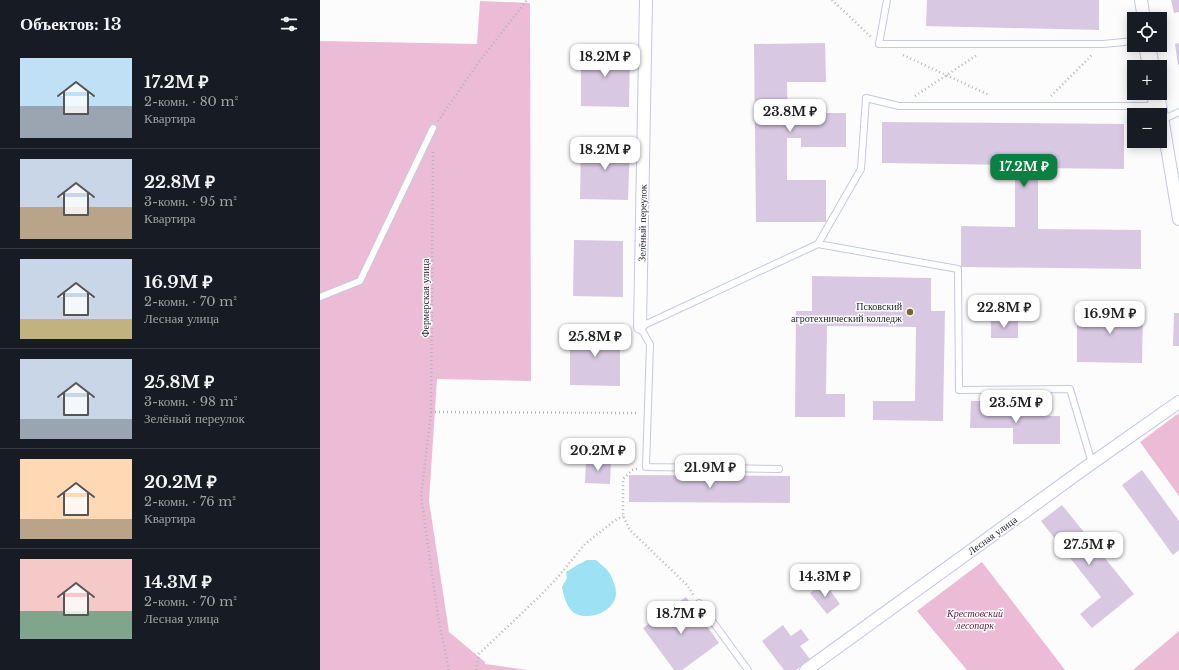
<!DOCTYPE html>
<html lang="ru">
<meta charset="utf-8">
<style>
body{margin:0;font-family:"Libre Baskerville",serif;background:#20242c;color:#f1f3f6;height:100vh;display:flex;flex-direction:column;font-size:15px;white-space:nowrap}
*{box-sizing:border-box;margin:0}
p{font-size:13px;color:#9ea1a6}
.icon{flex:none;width:22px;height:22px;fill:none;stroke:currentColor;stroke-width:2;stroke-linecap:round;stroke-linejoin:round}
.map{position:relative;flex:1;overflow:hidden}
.details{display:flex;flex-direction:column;background:#171b24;width:320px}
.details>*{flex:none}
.buttons{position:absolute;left:807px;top:12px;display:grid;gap:8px}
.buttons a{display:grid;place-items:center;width:40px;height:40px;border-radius:0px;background:#171b24;box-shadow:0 2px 10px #0003;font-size:20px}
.price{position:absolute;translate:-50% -34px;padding:0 9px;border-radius:8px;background:#fff;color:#222;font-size:13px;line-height:26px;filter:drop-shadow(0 1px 2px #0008)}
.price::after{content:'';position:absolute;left:50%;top:24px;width:12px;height:9px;margin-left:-6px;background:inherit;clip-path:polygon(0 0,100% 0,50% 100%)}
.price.current{background:#0b8043;color:#fff}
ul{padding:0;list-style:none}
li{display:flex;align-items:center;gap:12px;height:100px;padding:0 20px}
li+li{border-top:1px solid #363941}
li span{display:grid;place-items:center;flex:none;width:112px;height:80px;border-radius:0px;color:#555}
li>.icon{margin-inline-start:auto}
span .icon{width:48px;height:48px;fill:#fffc;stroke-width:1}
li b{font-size:17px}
h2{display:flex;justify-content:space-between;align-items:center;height:48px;padding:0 20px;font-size:17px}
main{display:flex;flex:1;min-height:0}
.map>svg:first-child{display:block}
.green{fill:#ecbbd6}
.water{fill:#9ce2f4}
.building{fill:#d8c8e2}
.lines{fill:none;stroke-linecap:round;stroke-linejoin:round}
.service-casing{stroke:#c5c8e5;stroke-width:8}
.minor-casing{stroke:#c5c8e5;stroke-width:14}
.path{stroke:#b5b6b9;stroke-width:2.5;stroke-dasharray:1 3;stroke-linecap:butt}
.service{stroke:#fff;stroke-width:6}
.minor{stroke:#fff;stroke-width:12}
.poi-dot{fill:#7b6233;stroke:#fcfcfc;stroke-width:1.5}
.labels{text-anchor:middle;stroke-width:3;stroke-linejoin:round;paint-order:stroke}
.street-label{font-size:10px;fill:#252631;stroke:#fcfcfc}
.poi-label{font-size:10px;fill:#252631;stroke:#fcfcfc;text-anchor:end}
.park-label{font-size:10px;font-style:italic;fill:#61224a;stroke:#fcfcfc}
</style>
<main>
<section class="details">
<h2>Объектов: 13<svg class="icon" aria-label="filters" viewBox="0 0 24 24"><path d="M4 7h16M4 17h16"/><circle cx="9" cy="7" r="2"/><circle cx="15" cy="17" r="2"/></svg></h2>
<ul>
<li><span style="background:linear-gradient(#bfe0f5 60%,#9aa5b1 0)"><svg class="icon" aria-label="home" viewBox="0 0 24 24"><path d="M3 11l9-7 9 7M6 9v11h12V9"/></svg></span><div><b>17.2M ₽</b><p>2-комн. · 80 m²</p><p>Квартира</p></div></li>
<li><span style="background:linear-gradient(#c9d6e8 60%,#b9a48a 0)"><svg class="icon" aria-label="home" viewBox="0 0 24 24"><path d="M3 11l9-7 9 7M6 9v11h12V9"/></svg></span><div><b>22.8M ₽</b><p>3-комн. · 95 m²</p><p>Квартира</p></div></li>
<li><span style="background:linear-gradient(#c9d6e8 75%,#c2b280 0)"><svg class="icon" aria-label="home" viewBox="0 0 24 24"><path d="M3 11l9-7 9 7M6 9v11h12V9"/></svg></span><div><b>16.9M ₽</b><p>2-комн. · 70 m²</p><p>Лесная улица</p></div></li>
<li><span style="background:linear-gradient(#c9d6e8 75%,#9aa5b1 0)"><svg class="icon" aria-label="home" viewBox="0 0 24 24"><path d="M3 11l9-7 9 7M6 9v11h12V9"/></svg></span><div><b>25.8M ₽</b><p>3-комн. · 98 m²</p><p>Зелёный переулок</p></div></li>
<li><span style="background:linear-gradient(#ffd9b3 75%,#b9a48a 0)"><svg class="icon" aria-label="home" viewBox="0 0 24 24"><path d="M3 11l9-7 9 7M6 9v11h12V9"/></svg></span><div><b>20.2M ₽</b><p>2-комн. · 76 m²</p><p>Квартира</p></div></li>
<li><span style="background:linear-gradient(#f6c9c9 65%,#7fa58c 0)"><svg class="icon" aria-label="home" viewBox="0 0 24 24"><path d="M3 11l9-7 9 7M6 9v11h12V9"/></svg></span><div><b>14.3M ₽</b><p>2-комн. · 70 m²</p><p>Лесная улица</p></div></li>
</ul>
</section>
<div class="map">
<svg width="859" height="670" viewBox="0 0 859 670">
<rect width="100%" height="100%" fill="#fcfcfc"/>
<path class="green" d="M160 1 210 3 211 381 117 379 109 501 129 632 165 662V664L207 670H0V41L157 44Z
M859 413V496L820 442Z
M662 562 745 670H647L597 611Z
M859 631V670H813Z"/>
<path class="water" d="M267 560H276C279 563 284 566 287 570 290 573 292 577 293 581 308 611 263 625 251 610 246 605 243 593 242 587L247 578 246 572 259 564Z"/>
<path class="building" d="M607 0H779V30L606 26Z
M851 0H859V12L854 13Z
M505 43 506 82H467L468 122H481V113H526V147H481V138H467V180H506V222H436L434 44Z
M859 43V65H858L855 44Z
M261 49 310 50 309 107 261 106Z
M562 122 804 124V169L718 168V229L821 230V269L641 267V226L695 227V165L562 163Z
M261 143 310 144 308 200 260 199Z
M254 240 303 241V297L253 296Z
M492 276 611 278V311H625L623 421 553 420V401H595L596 327 507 326 506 394H525V417H475L476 311H492Z
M757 308 823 309 822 363 757 362Z
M854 313H859V346H853Z
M671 320H698V338H671Z
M250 330H300V386L250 385Z
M651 401H684V416H740V444H693V428H650Z
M266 460 291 461 290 484 265 483Z
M822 470 859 521V550L853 555 802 485Z
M309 475 470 476V503L309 502Z
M742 505 814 594 772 628 760 614 781 597 721 521Z
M504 582 520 604 507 614 490 593Z
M366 597 399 643 362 670H354L323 628Z
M463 625 471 636 481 629 489 640 480 646 490 659 476 670H464L442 641Z"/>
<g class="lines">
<g class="service-casing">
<path id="service" d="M567 0 559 44H783L814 41
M822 45 826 67
M842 120 859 112
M498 244 638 269 639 390 750 389 772 463
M0 297 40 281 113 128
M459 469 326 467 330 344 320 327 498 244 541 169 546 98 579 106H832L830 93
M379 603 428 670"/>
</g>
<g class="minor-casing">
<path id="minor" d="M821 0 824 19
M829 45 833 67
M838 93 859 219
M320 327 326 0
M486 670 772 463 859 402"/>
</g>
<path class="path" d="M512 0 551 37
M583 55 669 95
M595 96 657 55
M731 96 772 55
M118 121 159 62 207 0
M113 152 111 412 319 413
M111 412 101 497 118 616 129 670
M317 469 312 470 303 479V516L310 530 368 586 374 596
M156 670 159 654 222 594 238 577 265 544 294 521 303 516"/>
<use href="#service" class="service"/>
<use href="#minor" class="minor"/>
</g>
<circle class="poi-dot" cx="590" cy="312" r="4"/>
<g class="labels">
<g class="street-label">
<text transform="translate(322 223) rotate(-89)" y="4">Зелёный переулок</text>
<text transform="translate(105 298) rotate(-90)" y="4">Фермерская улица</text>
<text transform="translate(672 535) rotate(-36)" y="4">Лесная улица</text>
</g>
<g class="poi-label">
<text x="582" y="310">Псковский<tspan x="582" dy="12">агротехнический колледж</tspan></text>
</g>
<g class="park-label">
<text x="655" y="617">Крестовский<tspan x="655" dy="12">лесопарк</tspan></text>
</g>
</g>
</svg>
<div class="buttons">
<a><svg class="icon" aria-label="locate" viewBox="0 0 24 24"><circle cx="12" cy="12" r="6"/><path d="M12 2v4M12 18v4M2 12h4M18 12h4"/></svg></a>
<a>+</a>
<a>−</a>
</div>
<b class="price" style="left:285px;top:78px">18.2M ₽</b>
<b class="price" style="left:470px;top:133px">23.8M ₽</b>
<b class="price" style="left:285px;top:171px">18.2M ₽</b>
<b class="price current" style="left:704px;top:188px">17.2M ₽</b>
<b class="price" style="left:684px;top:329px">22.8M ₽</b>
<b class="price" style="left:790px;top:335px">16.9M ₽</b>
<b class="price" style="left:275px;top:358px">25.8M ₽</b>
<b class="price" style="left:696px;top:424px">23.5M ₽</b>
<b class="price" style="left:278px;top:472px">20.2M ₽</b>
<b class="price" style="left:390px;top:489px">21.9M ₽</b>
<b class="price" style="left:769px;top:566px">27.5M ₽</b>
<b class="price" style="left:505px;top:598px">14.3M ₽</b>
<b class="price" style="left:361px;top:635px">18.7M ₽</b>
</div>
</main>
